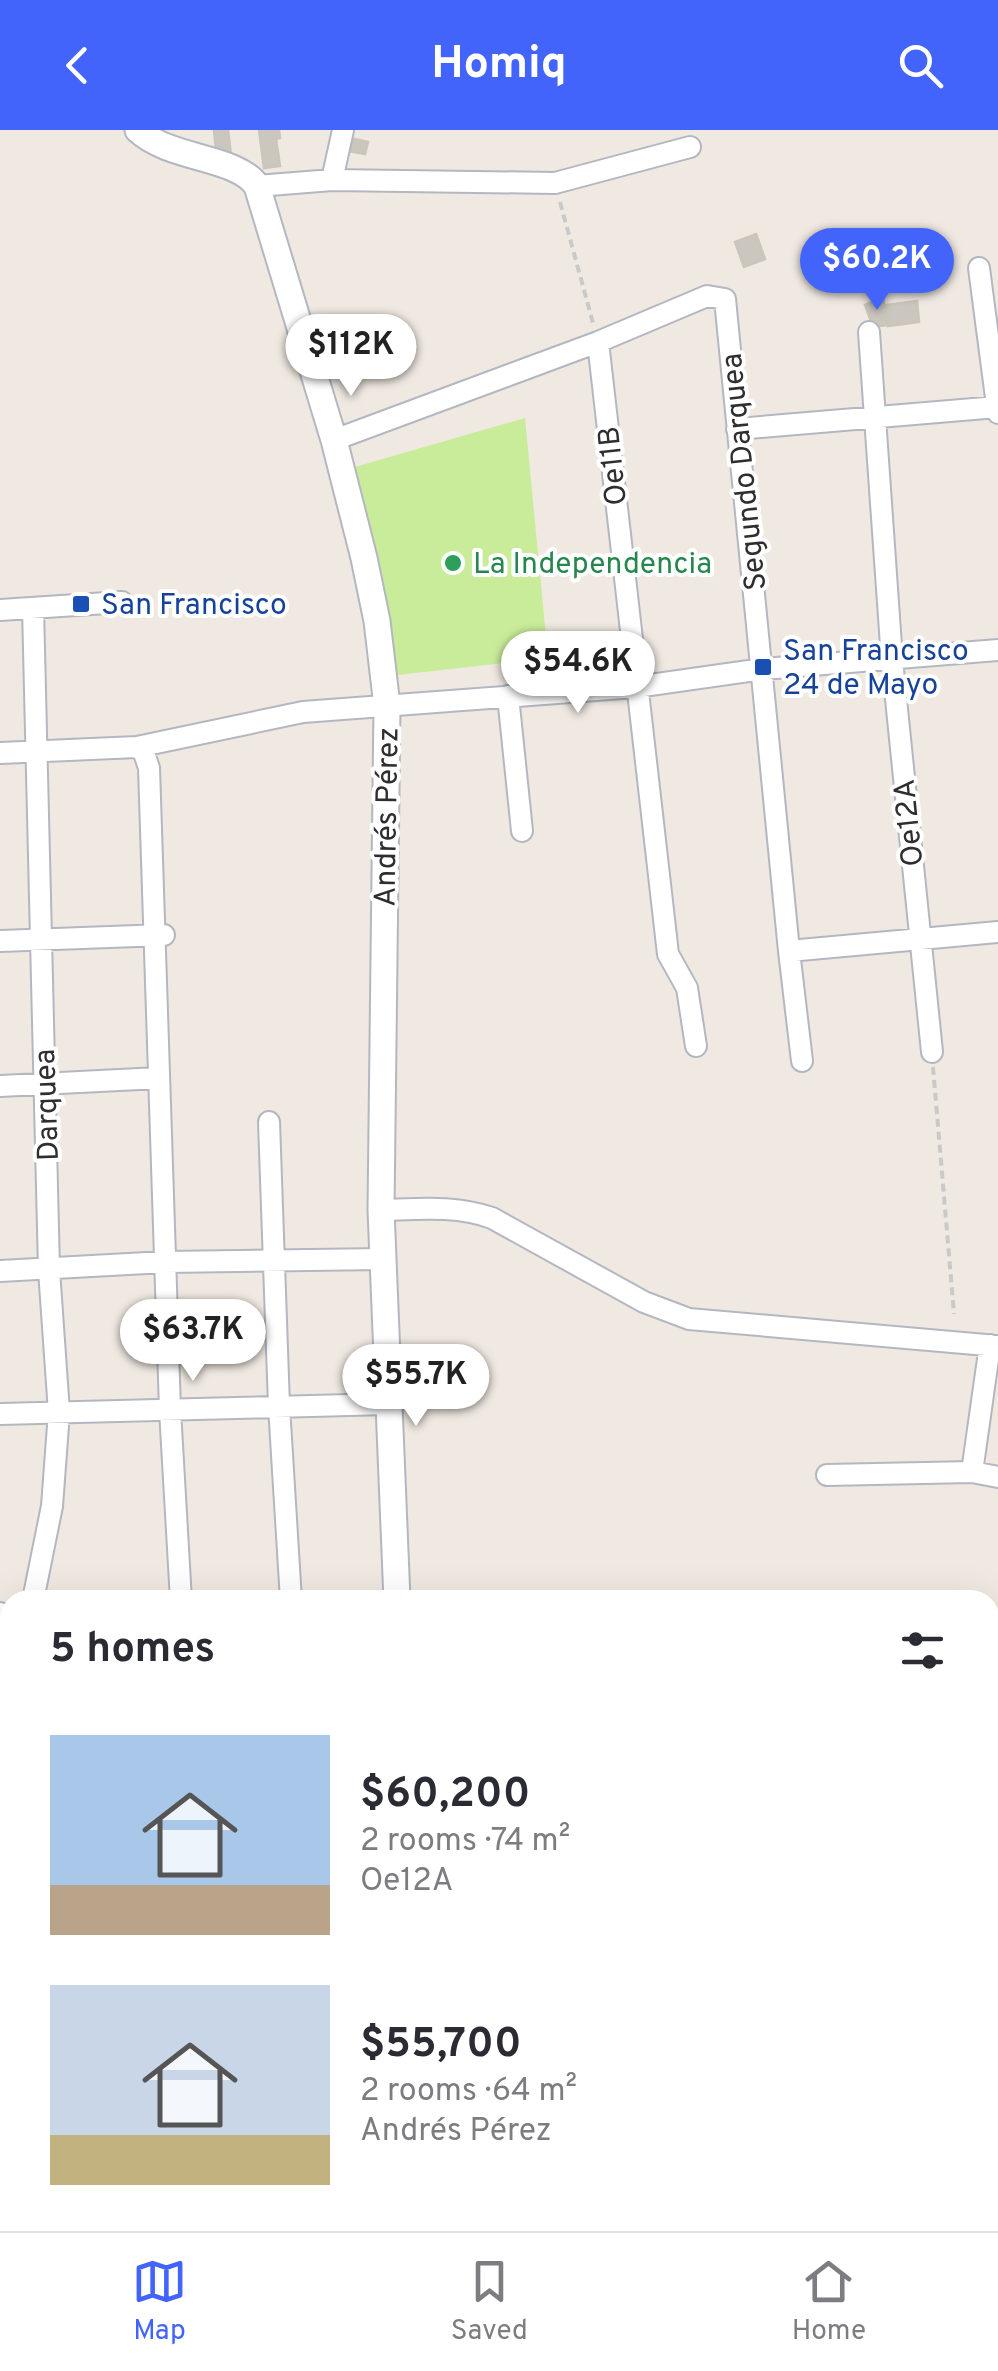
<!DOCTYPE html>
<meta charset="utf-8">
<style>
body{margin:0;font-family:Overpass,sans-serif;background:#f2f2f3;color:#2b2b33;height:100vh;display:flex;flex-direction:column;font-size:38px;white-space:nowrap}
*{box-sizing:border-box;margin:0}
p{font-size:32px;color:#7c7c81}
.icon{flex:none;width:55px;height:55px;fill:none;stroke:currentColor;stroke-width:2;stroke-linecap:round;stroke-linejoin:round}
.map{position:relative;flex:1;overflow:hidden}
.drawer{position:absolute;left:0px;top:1460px;width:1000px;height:642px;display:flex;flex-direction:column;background:#fff;border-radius:30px 30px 0 0;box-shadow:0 10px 40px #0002}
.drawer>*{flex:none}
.price{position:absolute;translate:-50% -85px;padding:0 22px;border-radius:35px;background:#fff;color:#222;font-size:32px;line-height:65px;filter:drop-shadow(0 2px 5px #0008)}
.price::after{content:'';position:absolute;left:50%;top:60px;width:30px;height:22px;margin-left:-15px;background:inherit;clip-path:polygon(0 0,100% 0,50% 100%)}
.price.current{background:#4264fb;color:#fff}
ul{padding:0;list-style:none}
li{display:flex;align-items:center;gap:30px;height:250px;padding:0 50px}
li span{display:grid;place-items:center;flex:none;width:280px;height:200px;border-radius:0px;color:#555}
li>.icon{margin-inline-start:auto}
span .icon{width:120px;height:120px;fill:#fffc;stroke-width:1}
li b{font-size:42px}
h2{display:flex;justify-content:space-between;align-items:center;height:120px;padding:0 50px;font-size:42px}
header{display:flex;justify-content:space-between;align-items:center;height:130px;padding:0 50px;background:#4264fb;color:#fff;font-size:45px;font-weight:700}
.tabs{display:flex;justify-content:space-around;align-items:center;height:140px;border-top:2px solid #e1e1e2;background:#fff;font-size:28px;color:#7c7c81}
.tabs a{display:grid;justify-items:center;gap:5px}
.tabs .current{color:#4264fb}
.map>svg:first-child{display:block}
.pitch{fill:#c9ec9a}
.building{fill:#cbc7bf;stroke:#cbc5ba;stroke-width:2.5}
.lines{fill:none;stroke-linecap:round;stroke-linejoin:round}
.minor-casing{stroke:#b4b7c1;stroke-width:24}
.tertiary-casing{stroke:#b4b7c1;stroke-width:29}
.path{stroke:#c9c9c9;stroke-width:4;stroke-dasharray:8 5;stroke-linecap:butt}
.minor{stroke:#fff;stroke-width:20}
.tertiary{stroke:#fff;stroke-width:25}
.leisure-dot{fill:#2e9e5b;stroke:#fff;stroke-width:4}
.transit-dot{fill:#1a4fb4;stroke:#fff;stroke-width:4}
.labels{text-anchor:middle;stroke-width:8;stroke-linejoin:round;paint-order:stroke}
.street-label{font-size:30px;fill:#2e2e2e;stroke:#fff}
.leisure-label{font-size:30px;fill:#27864d;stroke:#fff;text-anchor:start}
.transit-label{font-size:30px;fill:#164399;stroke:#fff;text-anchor:start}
</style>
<header><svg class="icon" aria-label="back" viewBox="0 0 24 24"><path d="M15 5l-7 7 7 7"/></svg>Homiq<svg class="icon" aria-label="search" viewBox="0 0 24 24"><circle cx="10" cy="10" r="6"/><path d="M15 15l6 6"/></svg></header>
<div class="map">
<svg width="998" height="2101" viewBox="0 0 998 2101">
<rect width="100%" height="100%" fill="#efe9e1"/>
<path class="pitch" d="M525 288 548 528 380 547 355 337Z"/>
<path class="building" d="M214 0H228L231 25 216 20Z
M259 0H279L280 8 276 9 280 36 264 38Z
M350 8 368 12 365 24 348 21Z
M756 104 765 129 744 137 735 112Z
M883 168 888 195 873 197 865 175Z
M917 171 919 192 888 196 886 175Z"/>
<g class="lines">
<g class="minor-casing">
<path id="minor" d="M332 50 343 0
M257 56 332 50 555 53 690 17
M979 138 998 283
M869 202 892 530 932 922
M598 212 668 824 687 858 696 916
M737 299 997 277
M334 310 598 212 707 166 725 169 789 821 802 931
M0 480 122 472
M508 566 522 701
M137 617 144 623 149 638 170 1280 181 1470
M0 623 137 617 303 582 636 557 763 539 998 520
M0 811 164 805
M789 821 998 802
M0 956 159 948
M269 992 279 1276 291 1470
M381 1080C419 1079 456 1075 492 1088L644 1172 689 1189 998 1216
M0 1141 165 1132 383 1129
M0 1284 387 1274
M972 1342 990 1215
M827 1345 972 1342 998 1347
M33 1470 52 1376 59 1282 49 1140 33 478
M0 1483 10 1486
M990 1551H998
M0 1595 10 1557
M990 1680H998
M0 1696 10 1698
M990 1808 998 1784
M0 1818 10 1821
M0 2029 10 2031
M473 2092 514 2101
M26 2101 28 2092
M97 2101 99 2092
M226 2101 228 2092"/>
</g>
<g class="tertiary-casing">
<path id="tertiary" d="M138 0C170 30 237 26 257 56L334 310 364 428 377 491 387 576 381 1080 397 1470
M254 2101 257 2092"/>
</g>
<path class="path" d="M560 72 593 193
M933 937 954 1184"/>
<use href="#minor" class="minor"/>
<use href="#tertiary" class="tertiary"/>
</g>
<circle class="leisure-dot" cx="453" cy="433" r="10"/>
<g class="transit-dot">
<rect x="71" y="464" width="20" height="20" rx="5"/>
<rect x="753" y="527" width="20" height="20" rx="5"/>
</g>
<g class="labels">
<g class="street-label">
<text transform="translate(612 336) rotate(-96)" y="10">Oe11B</text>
<text transform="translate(743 342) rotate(-96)" y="10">Segundo Darquea</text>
<text transform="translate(386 687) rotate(-89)" y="10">Andrés Pérez</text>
<text transform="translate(908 693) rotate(-96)" y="10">Oe12A</text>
<text transform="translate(46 975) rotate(-92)" y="10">Darquea</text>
</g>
<g class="leisure-label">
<text x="473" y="443">La Independencia</text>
</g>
<g class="transit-label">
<text x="101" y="484">San Francisco</text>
<text x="783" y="530">San Francisco<tspan x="783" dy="34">24 de Mayo</tspan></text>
</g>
</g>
</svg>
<b class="price current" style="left:877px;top:183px">$60.2K</b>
<b class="price" style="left:351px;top:269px">$112K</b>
<b class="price" style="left:578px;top:586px">$54.6K</b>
<b class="price" style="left:193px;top:1254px">$63.7K</b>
<b class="price" style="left:416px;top:1299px">$55.7K</b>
<section class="drawer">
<h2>5 homes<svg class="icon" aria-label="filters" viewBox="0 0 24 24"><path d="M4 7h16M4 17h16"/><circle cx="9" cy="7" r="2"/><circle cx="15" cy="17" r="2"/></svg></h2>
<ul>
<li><span style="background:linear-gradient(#a9c7e8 75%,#b9a48a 0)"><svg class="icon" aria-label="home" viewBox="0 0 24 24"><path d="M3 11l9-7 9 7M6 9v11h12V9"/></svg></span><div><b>$60,200</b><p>2 rooms · 74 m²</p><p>Oe12A</p></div></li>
<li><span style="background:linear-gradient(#c9d6e8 75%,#c2b280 0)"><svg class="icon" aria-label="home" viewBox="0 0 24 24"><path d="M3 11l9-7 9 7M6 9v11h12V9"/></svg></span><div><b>$55,700</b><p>2 rooms · 64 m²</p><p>Andrés Pérez</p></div></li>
</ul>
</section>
</div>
<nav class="tabs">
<a class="current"><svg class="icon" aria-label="map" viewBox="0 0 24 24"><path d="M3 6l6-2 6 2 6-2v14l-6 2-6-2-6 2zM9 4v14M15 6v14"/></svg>Map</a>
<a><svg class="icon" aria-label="saved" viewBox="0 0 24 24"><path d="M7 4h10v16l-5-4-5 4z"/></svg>Saved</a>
<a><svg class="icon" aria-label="home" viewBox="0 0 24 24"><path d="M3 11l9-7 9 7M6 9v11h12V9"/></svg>Home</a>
</nav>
